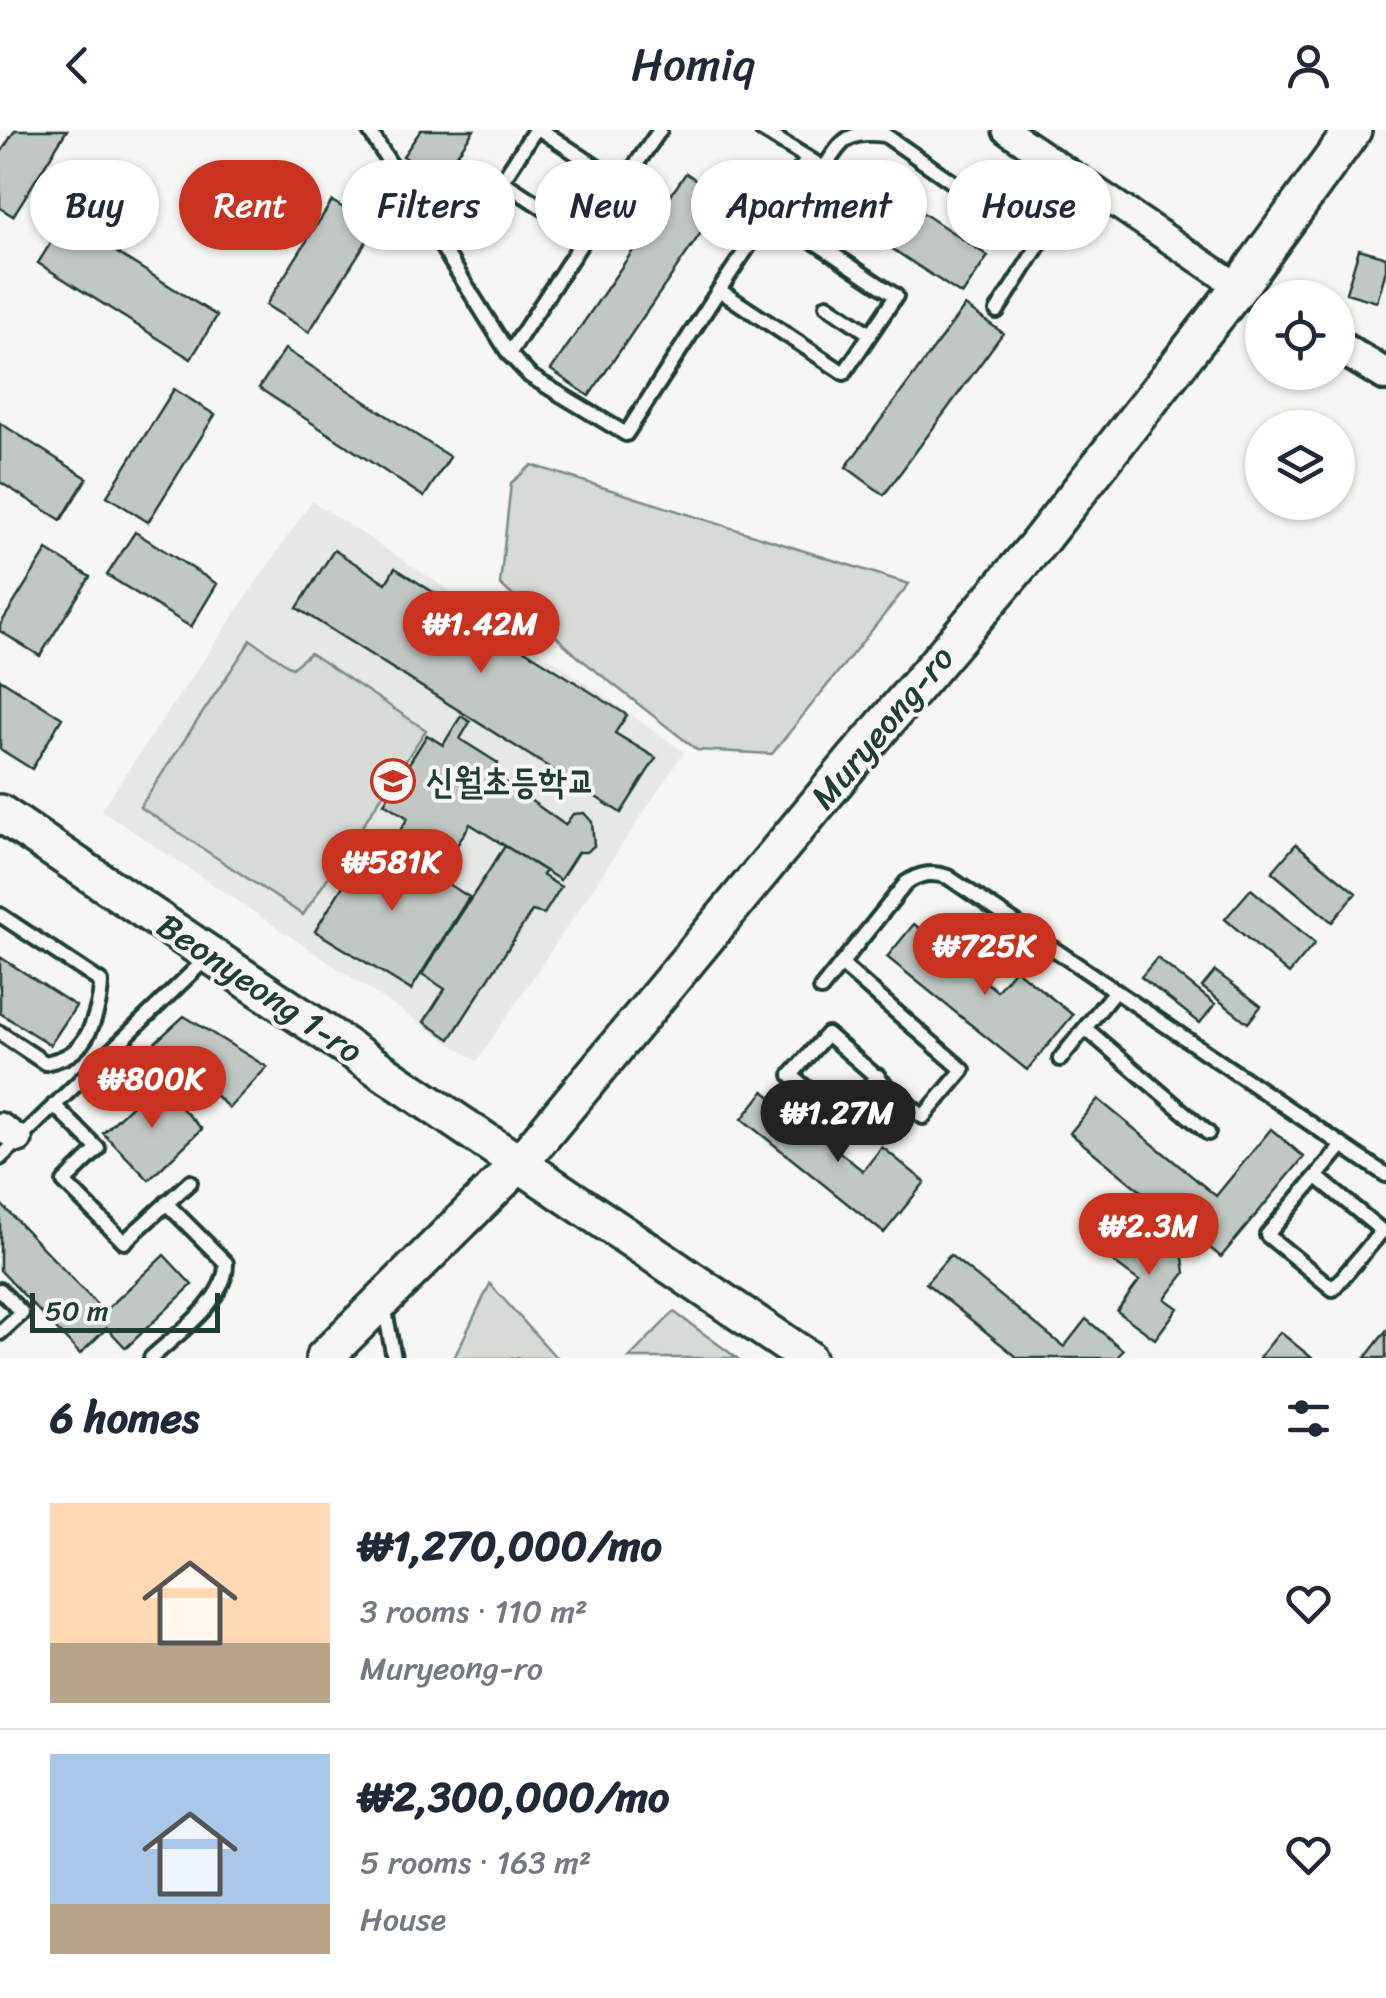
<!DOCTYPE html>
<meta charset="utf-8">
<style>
body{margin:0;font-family:Sriracha,"Poor Story",sans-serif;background:#f6f6f7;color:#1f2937;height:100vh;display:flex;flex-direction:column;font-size:38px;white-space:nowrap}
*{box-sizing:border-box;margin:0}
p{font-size:32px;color:#747a83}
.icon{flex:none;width:55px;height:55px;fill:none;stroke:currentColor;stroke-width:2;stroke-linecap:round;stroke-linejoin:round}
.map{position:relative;height:1228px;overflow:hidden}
.sheet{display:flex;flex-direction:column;background:#fff;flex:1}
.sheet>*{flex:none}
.banner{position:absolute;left:30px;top:30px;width:1328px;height:90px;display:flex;gap:20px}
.fabs{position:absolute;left:1245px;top:150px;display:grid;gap:20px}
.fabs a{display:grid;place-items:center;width:110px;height:110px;border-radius:50%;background:#fff;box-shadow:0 2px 8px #0004;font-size:50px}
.scale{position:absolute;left:30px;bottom:25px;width:190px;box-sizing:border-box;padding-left:10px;border:5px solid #1f3d34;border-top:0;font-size:28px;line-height:35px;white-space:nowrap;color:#1f3d34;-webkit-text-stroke:8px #f6f6f2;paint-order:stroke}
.price{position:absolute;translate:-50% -85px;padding:0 22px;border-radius:35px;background:#c8321e;color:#fff;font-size:32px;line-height:65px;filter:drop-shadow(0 2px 5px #0008)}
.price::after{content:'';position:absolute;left:50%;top:60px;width:30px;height:22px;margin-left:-15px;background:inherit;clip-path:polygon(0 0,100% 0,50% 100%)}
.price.current{background:#222;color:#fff}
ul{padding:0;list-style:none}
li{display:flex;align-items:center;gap:30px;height:250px;padding:0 50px}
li+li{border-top:2px solid #e0e1e3}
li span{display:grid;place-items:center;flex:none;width:280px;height:200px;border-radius:0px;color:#555}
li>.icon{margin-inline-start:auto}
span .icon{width:120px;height:120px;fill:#fffc;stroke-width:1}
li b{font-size:42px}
h2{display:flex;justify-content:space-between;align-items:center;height:120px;padding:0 50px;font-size:42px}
.tag{padding:0 35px;border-radius:45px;background:#fff;box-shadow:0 2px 8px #0004;font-size:35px;line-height:90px}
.tag.current{background:#c8321e;color:#fff}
header{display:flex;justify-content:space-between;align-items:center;height:130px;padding:0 50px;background:#fff;font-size:45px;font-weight:600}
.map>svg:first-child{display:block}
.built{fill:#e6e8e4}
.green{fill:#d6dbd6;stroke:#7a8c85;stroke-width:2.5}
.building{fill:#c1c8c3;stroke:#1f3d34;stroke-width:2.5}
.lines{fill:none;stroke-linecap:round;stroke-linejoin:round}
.service-casing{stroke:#1f3d34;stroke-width:20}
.minor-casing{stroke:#1f3d34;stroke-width:32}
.tertiary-casing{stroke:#1f3d34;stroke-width:38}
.secondary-casing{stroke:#1f3d34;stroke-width:42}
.service{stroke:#f6f6f2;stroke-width:12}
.minor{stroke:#f6f6f2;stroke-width:25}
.tertiary{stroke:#f6f6f2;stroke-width:30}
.secondary{stroke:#f6f6f2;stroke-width:35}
.labels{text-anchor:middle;stroke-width:8;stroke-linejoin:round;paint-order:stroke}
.street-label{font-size:35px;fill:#1f3d34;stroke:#f6f6f2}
.poi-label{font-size:35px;font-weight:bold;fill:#1f3d34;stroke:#f6f6f2;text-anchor:start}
</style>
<header><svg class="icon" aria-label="back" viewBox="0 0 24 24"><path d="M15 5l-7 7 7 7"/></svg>Homiq<svg class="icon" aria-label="person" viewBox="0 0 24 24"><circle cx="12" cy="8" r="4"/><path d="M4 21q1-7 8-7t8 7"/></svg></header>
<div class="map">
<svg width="1386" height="1228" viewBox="0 0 1386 1228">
<rect width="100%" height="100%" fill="#f6f6f2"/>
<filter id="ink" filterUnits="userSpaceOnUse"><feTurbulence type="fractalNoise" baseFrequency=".01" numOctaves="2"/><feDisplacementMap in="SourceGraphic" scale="20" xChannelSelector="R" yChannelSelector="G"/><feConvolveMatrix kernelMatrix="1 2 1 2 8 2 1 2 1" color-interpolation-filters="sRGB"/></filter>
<g filter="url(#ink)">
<path class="built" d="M312 371 511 501 684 622 477 931 101 680Z"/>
<path class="green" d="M532 335 909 454 772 624 697 620 577 526 500 454 511 353Z
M251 510 292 538 310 523 426 600 303 785 140 677Z
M490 1154 554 1225 559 1228H454Z
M674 1182 737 1228H629Z"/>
<path class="building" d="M15 0H67L13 86 0 78V24Z
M421 0H474L439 51 403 26Z
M686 43 724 69 589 266 551 240Z
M864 44 988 126 962 165 838 83Z
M332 71 375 98 309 202 266 175Z
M65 90 217 186 191 229 38 133Z
M1359 119 1386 127V140L1377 172 1346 163Z
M965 176 1003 203 884 365 846 337Z
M285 219 450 327 424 367 259 258Z
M174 259 215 285 148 392 107 366Z
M0 293 87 348 61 390 0 352Z
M135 402 217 454 191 497 107 445Z
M47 420 90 447 40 526 0 501V495Z
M334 420 386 453 395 438 627 585 615 603 656 628 621 683 297 478Z
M0 549 62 588 32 639 0 619Z
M461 586 470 592 460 609 498 633 495 645 565 695 573 684 584 683 592 692 594 716 586 722H578L560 750 470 694 440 743 392 713 408 688 384 673 427 605 443 615Z
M373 707 469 767 411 860 315 801Z
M1296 714 1356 763 1332 792 1272 742Z
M505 716 545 741 542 745 561 757 544 784 532 781 450 909 424 892 445 859 422 844Z
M1251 759 1315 813 1289 844 1225 789Z
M914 794 997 861 1015 839 1073 885 1027 940 887 827Z
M0 827 76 876 50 915 0 883Z
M1157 828 1215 874 1200 893 1141 847Z
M1215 841 1261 876 1248 893 1202 857Z
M184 886 267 937 229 978 186 938 166 956 139 927Z
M156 952 202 999 149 1050 103 1003Z
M764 961 863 1041 882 1017 925 1052 884 1103 742 989Z
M1098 969 1216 1066 1271 999 1304 1027 1221 1127 1070 1003Z
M0 1073 104 1182 164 1125 192 1155 126 1218 107 1198 80 1224 0 1140Z
M1149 1096 1182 1121 1185 1143 1165 1169 1178 1178 1155 1209 1117 1181 1139 1151 1109 1129 1128 1103 1137 1097Z
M950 1125 1064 1217 1086 1189 1123 1220 1117 1228H1018L926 1153Z
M1386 1201V1228H1365Z
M1280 1202 1312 1228H1259Z"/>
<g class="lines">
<g class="service-casing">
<path id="service" d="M369 0 509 224 530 246 626 304 719 160
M535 0 502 51 586 106
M541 0 622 54
M762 0 824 38C843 10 847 0 885 5L1040 113 997 181
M771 83 896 166 844 243 719 160 808 28
M827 175 870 204
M509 224 586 106 660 0
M0 785 101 852C101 870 93 900 81 914 72 926 58 930 45 933L0 903
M841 834 963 940 923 987 827 904 791 945 841 988 878 946
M821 859 906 753C920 743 932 742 948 747L1386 1045
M1085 898 1208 1003
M1060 929 1115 861
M54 975 98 1019 64 1052 124 1112 190 1052
M0 1028 209 826
M1317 1047 1382 1101 1333 1159 1267 1105 1342 1016
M0 1160 22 1183 0 1203
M384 1175 394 1228
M151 1228C177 1204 227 1170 226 1133L166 1073"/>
</g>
<g class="minor-casing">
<path id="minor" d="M1006 0 1239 157
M0 996 19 1009"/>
</g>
<g class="tertiary-casing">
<path id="tertiary" d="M1338 216 1386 245"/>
</g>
<g class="secondary-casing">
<path id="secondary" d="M0 683 807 1228
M324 1228 520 1033 852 632 1036 416 1239 157 1353 0"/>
</g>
<use href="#service" class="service"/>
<use href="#minor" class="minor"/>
<use href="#tertiary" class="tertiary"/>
<use href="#secondary" class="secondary"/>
</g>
</g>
<defs>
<g id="school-ring" transform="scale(2.25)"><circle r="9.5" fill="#f6f6f2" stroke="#c8321e" stroke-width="1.5"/><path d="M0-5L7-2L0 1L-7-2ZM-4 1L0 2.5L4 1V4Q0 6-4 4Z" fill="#c8321e"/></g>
</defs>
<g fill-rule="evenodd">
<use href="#school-ring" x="393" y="651"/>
</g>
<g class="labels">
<g class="street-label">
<text transform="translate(882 597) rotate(-50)" y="12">Muryeong-ro</text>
<text transform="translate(260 858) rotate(34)" y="12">Beonyeong 1-ro</text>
</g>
<g class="poi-label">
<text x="426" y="663">신월초등학교</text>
</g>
</g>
</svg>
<div class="fabs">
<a><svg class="icon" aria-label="locate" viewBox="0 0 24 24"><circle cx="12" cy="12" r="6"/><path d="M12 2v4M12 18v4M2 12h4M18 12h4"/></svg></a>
<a><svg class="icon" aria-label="layers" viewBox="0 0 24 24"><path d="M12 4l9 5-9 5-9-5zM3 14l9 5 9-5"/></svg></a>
</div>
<div class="scale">50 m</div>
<b class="price" style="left:481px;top:546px">₩1.42M</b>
<b class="price" style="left:392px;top:784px">₩581K</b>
<b class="price" style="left:985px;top:868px">₩725K</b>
<b class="price" style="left:152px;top:1001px">₩800K</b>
<b class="price current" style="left:838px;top:1035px">₩1.27M</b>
<b class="price" style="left:1149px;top:1148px">₩2.3M</b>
<div class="banner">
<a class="tag">Buy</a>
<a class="tag current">Rent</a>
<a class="tag">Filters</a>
<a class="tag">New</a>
<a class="tag">Apartment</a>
<a class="tag">House</a>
</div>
</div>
<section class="sheet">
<h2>6 homes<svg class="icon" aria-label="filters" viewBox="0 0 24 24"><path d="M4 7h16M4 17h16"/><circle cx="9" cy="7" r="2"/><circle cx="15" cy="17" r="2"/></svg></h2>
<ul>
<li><span style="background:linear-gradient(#ffd9b3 70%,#b9a48a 0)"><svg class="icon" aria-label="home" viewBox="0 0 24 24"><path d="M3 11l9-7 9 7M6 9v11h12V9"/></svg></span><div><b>₩1,270,000/mo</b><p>3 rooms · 110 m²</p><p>Muryeong-ro</p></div><svg class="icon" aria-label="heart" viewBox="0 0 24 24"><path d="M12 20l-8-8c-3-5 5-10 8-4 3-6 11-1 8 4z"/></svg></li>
<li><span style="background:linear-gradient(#a9c7e8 75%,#b9a48a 0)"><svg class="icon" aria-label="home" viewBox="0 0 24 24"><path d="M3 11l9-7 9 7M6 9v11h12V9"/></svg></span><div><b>₩2,300,000/mo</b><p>5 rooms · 163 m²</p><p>House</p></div><svg class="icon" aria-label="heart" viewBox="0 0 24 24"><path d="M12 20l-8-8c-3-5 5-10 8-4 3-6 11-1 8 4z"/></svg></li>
</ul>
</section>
